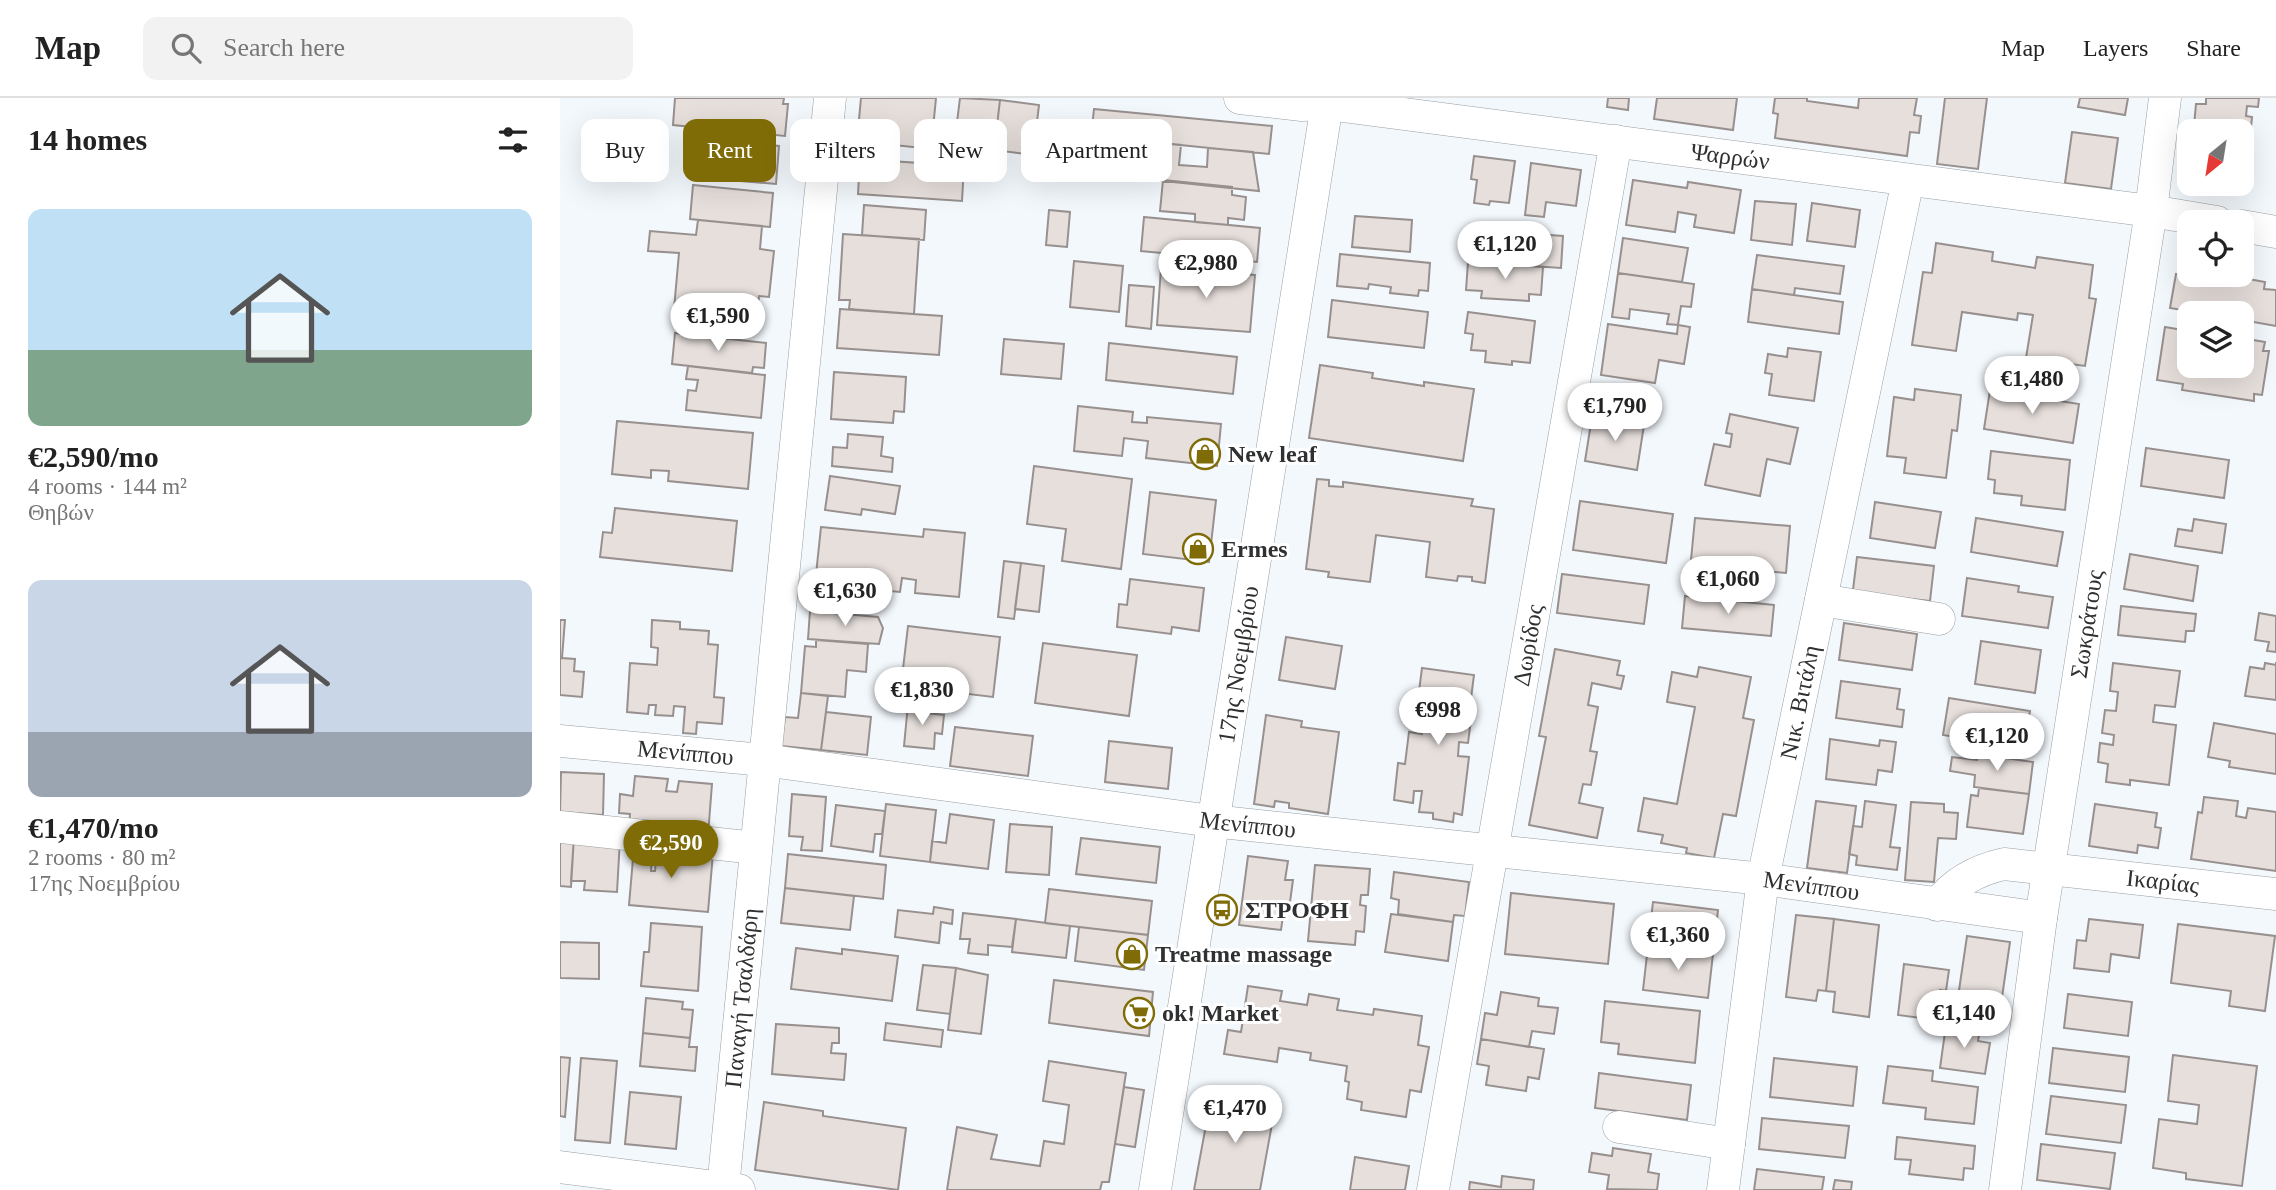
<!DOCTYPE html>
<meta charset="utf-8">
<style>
body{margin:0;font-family:"Times New Roman",serif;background:#f2f2f2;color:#222;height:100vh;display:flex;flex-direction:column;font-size:26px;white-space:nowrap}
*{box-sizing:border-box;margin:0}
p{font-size:23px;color:#767676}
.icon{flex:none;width:38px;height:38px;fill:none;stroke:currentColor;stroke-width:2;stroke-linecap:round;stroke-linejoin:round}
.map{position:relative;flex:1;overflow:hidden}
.details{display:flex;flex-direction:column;background:#fff;width:560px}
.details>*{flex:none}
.guide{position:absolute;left:21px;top:21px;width:665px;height:63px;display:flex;gap:14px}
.needle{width:46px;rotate:210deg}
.controls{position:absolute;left:1617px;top:21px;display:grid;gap:14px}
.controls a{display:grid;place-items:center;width:77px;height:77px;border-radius:14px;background:#fff;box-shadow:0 7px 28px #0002;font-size:35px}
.price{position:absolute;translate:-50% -60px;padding:0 16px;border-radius:24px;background:#fff;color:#222;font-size:23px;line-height:46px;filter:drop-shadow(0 2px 4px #0008)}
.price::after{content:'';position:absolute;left:50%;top:42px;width:21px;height:16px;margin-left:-10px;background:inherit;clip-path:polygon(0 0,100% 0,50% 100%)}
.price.active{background:#7f6c07;color:#fff}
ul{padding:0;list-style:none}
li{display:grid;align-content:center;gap:14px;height:371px;padding:0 28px}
li span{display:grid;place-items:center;height:217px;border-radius:14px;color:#555}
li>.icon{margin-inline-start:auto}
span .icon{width:126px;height:126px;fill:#fffc;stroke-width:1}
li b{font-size:30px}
h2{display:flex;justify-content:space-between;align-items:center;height:84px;padding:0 28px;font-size:30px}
.pill{padding:0 24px;border-radius:14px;background:#fff;box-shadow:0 7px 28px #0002;font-size:24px;line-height:63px}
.pill.active{background:#7f6c07;color:#fff}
header{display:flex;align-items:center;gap:42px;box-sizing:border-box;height:98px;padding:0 35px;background:#fff;border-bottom:2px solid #e0e0e0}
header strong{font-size:33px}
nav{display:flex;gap:38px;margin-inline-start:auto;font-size:24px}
.search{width:490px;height:63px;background:#f2f2f2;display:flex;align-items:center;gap:18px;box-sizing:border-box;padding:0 24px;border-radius:14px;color:#767676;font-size:26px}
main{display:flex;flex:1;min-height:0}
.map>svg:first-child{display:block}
.building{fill:#e6dfdc;stroke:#97908e;stroke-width:2}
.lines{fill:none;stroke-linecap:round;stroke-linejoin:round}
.minor-casing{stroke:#999ea2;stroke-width:33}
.minor{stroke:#fff;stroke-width:32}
.labels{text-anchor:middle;stroke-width:6;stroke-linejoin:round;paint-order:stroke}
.street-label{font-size:24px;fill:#2f3032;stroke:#fff}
.poi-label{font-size:24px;font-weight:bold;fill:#2f3032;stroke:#fff;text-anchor:start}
</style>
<header>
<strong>Map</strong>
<div class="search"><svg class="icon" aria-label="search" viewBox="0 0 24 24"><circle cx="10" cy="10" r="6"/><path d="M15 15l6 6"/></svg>Search here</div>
<nav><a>Map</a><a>Layers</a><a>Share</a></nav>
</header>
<main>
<section class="details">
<h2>14 homes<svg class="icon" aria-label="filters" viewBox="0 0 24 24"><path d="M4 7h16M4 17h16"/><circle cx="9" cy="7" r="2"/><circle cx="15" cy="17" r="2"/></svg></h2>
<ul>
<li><span style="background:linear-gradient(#bfe0f5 65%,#7fa58c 0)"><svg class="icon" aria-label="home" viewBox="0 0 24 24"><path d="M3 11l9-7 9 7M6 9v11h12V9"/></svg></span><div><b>€2,590/mo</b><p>4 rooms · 144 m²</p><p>Θηβών</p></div></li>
<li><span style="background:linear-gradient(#c9d6e8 70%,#9aa5b1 0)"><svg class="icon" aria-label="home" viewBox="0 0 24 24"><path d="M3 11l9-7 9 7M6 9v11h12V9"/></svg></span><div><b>€1,470/mo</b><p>2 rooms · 80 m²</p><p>17ης Νοεμβρίου</p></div></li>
</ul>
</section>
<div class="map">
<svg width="1716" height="1092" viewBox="0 0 1716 1092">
<rect width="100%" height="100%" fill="#f3f8fd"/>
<path class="building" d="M115 0H224L223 6H228L225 38 113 27Z
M301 0H376L371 51 297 43Z
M400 0 440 2 433 62 393 57Z
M1048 0H1069L1068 12 1047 9Z
M1097 0H1177L1173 32 1094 21Z
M1215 0H1247V3L1298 10 1299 0H1357L1354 17 1361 18 1359 35 1350 34 1347 58 1215 40 1218 16 1213 15Z
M1385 0H1427L1418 71 1377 66Z
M1520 0H1568L1565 17 1518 9Z
M1646 0H1699L1698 9 1687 8 1686 18 1692 19 1690 40 1682 39V33H1645L1646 30 1634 28 1636 6H1646Z
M440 2 479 7 473 57 434 52Z
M534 11 712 28 709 56 531 38Z
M1512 34 1558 40 1551 91 1505 85Z
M159 43 219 48 216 86 156 81Z
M582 43 621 47 619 67 647 69 648 50 693 54 699 93 565 79Z
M914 58 955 63 949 105 930 103 929 107 914 105 917 82 911 81Z
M300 61 404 68 402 103 298 96Z
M971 65 1021 72 1016 108 986 104 984 119 965 117Z
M603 82 672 89V97L686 99 684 122 668 120V127L635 124V116L600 113Z
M1073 82 1127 90 1128 84 1181 92 1174 135 1134 129 1136 117 1118 114 1115 134 1066 127Z
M133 87 213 95 210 129 130 121Z
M1195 103 1236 106 1232 147 1191 142Z
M1252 105 1300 112 1295 149 1247 143Z
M304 107 366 112 364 142 302 137Z
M489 112 510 114 507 149 486 147Z
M795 118 852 122 850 154 792 149Z
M584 119 700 130 697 164 581 153Z
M138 122 202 128 200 151 214 153 209 199 199 198 197 219 114 211 119 155 88 153 90 133 136 137Z
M947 134 1003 138 1001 170 944 166Z
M283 136 359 141 354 216 289 211 290 202H279Z
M1063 140 1128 150 1122 184 1058 175Z
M1376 145 1433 154 1432 163 1475 170 1477 159 1533 167 1529 200 1536 201 1525 268 1466 260 1473 217 1458 215 1457 222 1402 214 1396 253 1352 247 1363 174 1372 175Z
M780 156 870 165 868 193 859 192 858 198 830 195 831 189 809 186 808 191 777 188Z
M1197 157 1284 168 1280 196 1235 190 1234 197 1192 191Z
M514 163 563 168 559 214 510 209Z
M908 164 983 169 981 197 969 196V203L921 200 922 193 906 192Z
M601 170 695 177 690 234 597 227Z
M1629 170V177H1675L1673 187 1682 188 1683 180 1705 184 1704 191 1716 192V228L1682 222V215H1640L1610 210 1616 176 1628 178Z
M1058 175 1134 186 1131 209 1121 208 1118 227 1107 226 1109 216 1070 211 1069 221 1052 219Z
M569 187 594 189 591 231 566 228Z
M1192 191 1283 204 1279 236 1188 224Z
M772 202 868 214 864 250 768 239Z
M280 211 382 218 379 257 277 250Z
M908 214 975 223 970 265 952 263V267L925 264 926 253 911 252 913 236 905 235Z
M1048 226 1117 236 1118 227 1130 229 1124 266 1099 262 1095 285 1041 277Z
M1605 229 1629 233V268H1682V240L1705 244 1703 253H1709L1702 297 1694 296V303L1622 292 1623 286 1597 282Z
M115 235 206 245 204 270 193 269 192 275 112 266Z
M444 241 504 246 501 281 441 276Z
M549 245 677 259 673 296 546 282Z
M1228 250 1261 254 1254 303 1209 297 1212 276 1205 275 1208 256 1227 259Z
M760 267 813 275 812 280 864 288V284L914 291 903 363 749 340Z
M128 268 205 277 201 320 126 312 128 292 136 293 138 282 126 281Z
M274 274 346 279 344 314 334 313 333 325 271 321Z
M1355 291 1401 297 1397 333 1392 332 1386 380 1344 375 1346 360 1327 358 1334 299 1354 302Z
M1430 292 1519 306 1513 345 1424 331Z
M518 308 573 314 572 324 587 325V319L661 326 657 368 586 360 588 343 564 340 562 358 514 353Z
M1170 316 1238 330 1230 366 1207 361 1200 398 1145 387 1154 346 1170 349 1172 336 1166 335Z
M1032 319 1084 327 1077 372 1025 363Z
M57 323 193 335 188 391 108 383 109 373 91 372V380L52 376Z
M288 336 323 339 321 358 333 360 332 374 272 368 273 349 287 350Z
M1586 350 1669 362 1664 400 1581 388Z
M1431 353 1510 362 1505 412 1461 407 1462 398 1434 395 1435 382 1428 381Z
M474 368 572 381 561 471 502 463 506 431 467 426Z
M270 378 340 388 335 416 302 411 301 417 265 412Z
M757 381 769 382V388L783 389V384L913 401 911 408 934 411 925 485 912 483V479L898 478 897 483 866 479 870 444 816 437 810 484 768 479 769 474 746 471Z
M590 394 656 402 649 464 583 456Z
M1020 403 1113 416 1106 465 1013 452Z
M1315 404 1381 414 1375 450 1310 440Z
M55 410 177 423 172 473 40 459 43 434 52 435Z
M1135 420 1230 428 1226 475 1186 471V467L1131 462Z
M1416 420 1503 434 1497 468 1411 454Z
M1634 421 1666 426 1662 455 1615 448 1618 431 1632 433Z
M261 429 363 439 364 431 405 435 399 499 355 495 356 482 342 480 340 494 255 486Z
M1570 456 1638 468 1633 503 1564 491Z
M1297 459 1374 468 1370 503 1333 499 1292 500Z
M444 463 461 465 454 521 438 519Z
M461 465 484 468 479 514 455 511Z
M1002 476 1089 487 1084 526 997 515Z
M1407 480 1459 488 1458 494 1493 499 1488 530 1402 518Z
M570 481 644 490 639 533 612 529 611 536 557 529 559 506 567 507Z
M1125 498 1214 507 1211 538 1122 530Z
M1561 508 1636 516 1634 533H1626L1625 544 1558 537Z
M250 513 318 519 323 530 319 546 248 541Z
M1699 515 1716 518V554L1707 553 1709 544 1695 542Z
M0 522H5L2 560 15 561 14 573 24 574 22 599 0 597Z
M92 522 120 524V531L149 533 148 546 158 547 154 599 164 600 162 626 137 624 136 636 123 635 125 609 114 608 113 618 95 617 96 607H89L88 616 67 614 70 565 97 567 98 550 91 549Z
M1284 525 1357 536 1352 572 1279 562Z
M348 528 440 539 433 599 341 588Z
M726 539 782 548 775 591 719 582Z
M256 542 308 546 306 574 287 572 285 599 241 595 245 548 256 549Z
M1421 543 1481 552 1475 595 1415 586Z
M483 545 577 557 569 618 475 605Z
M995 551 1060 563 1057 577 1064 578 1061 591 1032 585 1028 607 1038 609 1030 653 1037 654 1031 687 1023 686 1019 705 1043 710 1037 740 969 727 986 639 979 638Z
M1716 564V602L1685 598 1690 569 1704 571 1705 565 1716 567Z
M1553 565 1620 573 1615 609 1595 607 1593 624 1616 627 1609 687 1570 682V687L1546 684 1548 666 1538 664 1540 645 1553 647 1554 637 1542 635 1545 612 1556 613 1558 594 1550 593Z
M1139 569 1191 579 1183 620 1194 622 1176 718 1163 716 1154 760 1126 755 1127 750 1101 745 1103 737 1078 733 1084 700 1117 706 1135 609 1107 604 1112 574 1137 579Z
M862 570 914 577 910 608 903 607 901 620 911 622 908 645 899 644 898 658 909 659 902 717 894 715 893 724 873 721V715L859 714 862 693H854L853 705 834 702 838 665 845 666 849 634 862 636 866 610 857 609Z
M1281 583 1340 591 1337 611 1344 612 1342 629 1276 620Z
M241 595 268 598 261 652 221 648 225 619 238 620Z
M1389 600 1470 613 1464 650 1383 637Z
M348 606 367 608V615L384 617 382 636 375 635 374 651 344 648Z
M266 614 311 619 307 657 261 652Z
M706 617 742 623 741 629 779 634 768 716 729 710V705L715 703 714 709 694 706Z
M1654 625 1716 636V676L1669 669 1670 663 1648 659Z
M395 629 473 638 468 678 390 668Z
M1270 641 1319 648 1320 642 1336 644 1332 674 1318 672 1316 687 1266 681Z
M549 643 612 650 608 691 545 684Z
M1418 656 1473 664 1469 696 1414 689 1415 677 1390 673 1392 659 1417 662Z
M1 674 44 676 43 717 0 714Z
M75 678 108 681 106 693 117 694 119 683 152 686 148 737 69 729 70 716 59 715 60 696 73 698Z
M1419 690 1469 696 1463 736 1407 729 1411 697 1418 698Z
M232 696 266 699 262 753 241 752 243 739 229 738Z
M1644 699 1678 703 1676 718 1686 720 1688 710 1716 714V773L1631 761 1638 714 1642 715Z
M1256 703 1296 708 1287 775 1247 770Z
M1305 703 1336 707 1330 749 1340 750 1337 772 1296 767 1297 758 1289 756 1293 728 1302 729Z
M1351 704 1384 706V714L1398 715 1396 741 1378 740 1374 784 1345 782Z
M326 706 376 712 370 764 320 758Z
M1535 706 1597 715 1595 729 1601 730 1598 750 1578 747 1577 755 1529 748Z
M276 707 325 713 322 736H315L313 754 271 748Z
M390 716 434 722 428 771 370 764 372 743 386 745Z
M450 726 492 729 489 777 446 774Z
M0 737 14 738 11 789 0 788Z
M14 738 60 741 57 794 24 792 25 783H11Z
M521 740 600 749 596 785 516 776Z
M74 749 93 750 91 773H95L97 751 153 755 148 814 69 807Z
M228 756 326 767 323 801 225 790Z
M688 758 728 763 725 782H733L730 804H725L721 832 679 827Z
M755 767 810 771 808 797H801L800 807 806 808 804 834 796 833 795 847 748 843Z
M834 774 909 784 905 818 894 817 893 824 838 816 839 802 831 800Z
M225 790 294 798 290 832 221 825Z
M489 791 592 803 588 837 485 825Z
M951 795 1054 806 1048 866 945 856Z
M1093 804 1158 812 1153 856 1088 848Z
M374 809 393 812 392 826 381 824 379 845 335 839 338 812 373 816Z
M403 815 456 821 452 849 428 847V857L408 855 410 841H400Z
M831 816 893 824 888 863 825 854Z
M1236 817 1274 821 1266 893 1258 892 1256 903 1226 899Z
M456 821 510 828 506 860 452 854Z
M1274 821 1319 827 1309 919 1273 914 1275 894 1266 893Z
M1529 821 1583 827 1579 860 1551 856 1549 874 1514 870 1517 842 1526 843Z
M91 825 142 829 138 893 81 888 84 854H89Z
M1618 826 1715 838 1705 913 1669 908 1671 893 1611 885Z
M519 829 588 837 584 872 515 863Z
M1407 838 1450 844 1440 913 1397 906Z
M0 844 39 845V881L0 880Z
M1088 848 1153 856 1148 900 1083 892Z
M236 850 282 856V851L338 858 332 903 231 891Z
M1344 866 1389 872 1386 893 1380 892 1376 922 1338 917Z
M363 867 396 870 390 916 357 912Z
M396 870 428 877 421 936 388 932Z
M494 882 593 894 589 938 489 925Z
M688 888 722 893 720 903 747 907 749 896 779 901 777 912 813 917 814 911 862 918 858 947 869 949 861 994 850 992 846 1019 801 1012 802 1004 787 1001 789 984 785 983 787 968 750 962 751 955 719 950 717 964 664 956 668 932 681 934Z
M941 894 979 900 978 908 998 910 994 936 972 933 969 949 921 941 925 915 937 917Z
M1508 896 1572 904 1568 938 1504 930Z
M86 900 123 904 122 911 133 912 130 940 83 935Z
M1045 903 1140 913 1135 965 1058 956 1059 946 1041 944Z
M326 925 383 932 381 949 324 942Z
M216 926 279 930V945H272L271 955 286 956 284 982 212 976Z
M1386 927 1420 931 1418 943 1430 945 1425 976 1380 970Z
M83 935 130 940 129 949H137L135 973 80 968Z
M921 941 984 951 979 981 968 979 966 993 926 987 929 968 917 966Z
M1493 950 1569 959 1565 994 1489 985Z
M1613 957 1697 968 1682 1088 1626 1081V1075L1593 1070 1599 1021 1637 1026 1639 1007 1608 1003Z
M0 959 10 960 5 1019 0 1018Z
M21 960 57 963 50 1045 15 1042Z
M1214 960 1297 969 1293 1008 1210 999Z
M489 963 566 975 549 1084H542L540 1092H387L397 1029 437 1037 431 1061 480 1068 484 1043 504 1046 509 1007 483 1003Z
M1328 968 1373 973 1372 983 1418 989 1414 1026 1365 1021 1366 1010 1323 1005Z
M1039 975 1131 987 1127 1022 1035 1010Z
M564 989 584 992 575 1049 555 1046Z
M70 994 121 999 116 1051 65 1046Z
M673 995 687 998 686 1004 704 1008 705 1002 716 1004 700 1092H634L651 1000 671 1003Z
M1491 998 1566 1007 1561 1045 1486 1036Z
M204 1004 263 1013V1018L346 1030 338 1092 195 1072Z
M1202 1020 1289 1028 1285 1060 1199 1051Z
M1337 1039 1415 1048 1413 1071 1404 1070 1403 1082 1349 1076 1351 1062 1335 1061Z
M1481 1046 1555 1055 1550 1091 1477 1082Z
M1053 1050 1091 1056 1088 1074 1099 1076 1097 1092 1047 1091 1049 1077 1029 1074 1032 1055 1052 1058Z
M795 1059 849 1068 845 1092H790Z
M1197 1071 1264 1079 1262 1092H1194Z
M942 1078 974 1082 973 1092H909L910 1084 941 1089Z
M1275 1082 1292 1084 1291 1092H1273Z"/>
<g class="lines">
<g class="minor-casing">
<g id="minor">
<path id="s1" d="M680 0 742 7 767 6 1591 113 1657 124"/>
<path d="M1682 128 1716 134"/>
<path d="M1261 502 1379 521"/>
<path id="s2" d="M0 643 204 662 652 723 1203 781 1481 820"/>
<path d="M0 729 196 750"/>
<path id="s3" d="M1377 807C1394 784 1417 772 1444 766L1716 796"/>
<path d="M1059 1029 1169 1046"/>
<path d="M0 1069 179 1092"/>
<path id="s4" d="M163 1090 270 0"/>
<path id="s5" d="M595 1092 768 0"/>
<path id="s6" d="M873 1092 1056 43"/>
<path id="s7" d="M1163 1092 1203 781 1348 82"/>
<path id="s8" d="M1445 1092 1481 820 1591 113 1605 0"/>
</g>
</g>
<use href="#minor" class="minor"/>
</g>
<defs>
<g id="shop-ring" transform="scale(1.575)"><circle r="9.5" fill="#fff" stroke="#7f6c07" stroke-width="1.5"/><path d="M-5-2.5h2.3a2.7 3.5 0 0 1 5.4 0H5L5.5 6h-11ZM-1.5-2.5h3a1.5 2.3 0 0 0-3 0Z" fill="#7f6c07"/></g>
<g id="bus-ring" transform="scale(1.575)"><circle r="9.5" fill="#fff" stroke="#7f6c07" stroke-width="1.5"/><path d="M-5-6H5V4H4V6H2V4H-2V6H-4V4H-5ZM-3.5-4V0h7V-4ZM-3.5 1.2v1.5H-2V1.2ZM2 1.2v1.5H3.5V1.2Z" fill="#7f6c07"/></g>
<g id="supermarket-ring" transform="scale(1.575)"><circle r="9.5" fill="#fff" stroke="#7f6c07" stroke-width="1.5"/><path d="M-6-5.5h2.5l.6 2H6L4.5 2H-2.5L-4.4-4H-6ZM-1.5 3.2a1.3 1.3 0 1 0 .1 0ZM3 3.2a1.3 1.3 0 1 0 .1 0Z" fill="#7f6c07"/></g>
</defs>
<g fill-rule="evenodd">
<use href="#shop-ring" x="645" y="356"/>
<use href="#shop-ring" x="638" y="451"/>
<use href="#bus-ring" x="662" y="812"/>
<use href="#shop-ring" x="572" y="856"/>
<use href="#supermarket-ring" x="579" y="915"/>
</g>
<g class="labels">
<g class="street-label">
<text dy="8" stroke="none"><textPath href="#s1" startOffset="494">Ψαρρών</textPath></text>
<text dy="8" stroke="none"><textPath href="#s8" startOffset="572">Σωκράτους</textPath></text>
<text dy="8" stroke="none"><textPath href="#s6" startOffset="553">Δωρίδος</textPath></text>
<text dy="8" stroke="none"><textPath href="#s5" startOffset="532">17ης Νοεμβρίου</textPath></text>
<text dy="8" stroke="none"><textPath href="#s7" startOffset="494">Νικ. Βιτάλη</textPath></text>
<text dy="8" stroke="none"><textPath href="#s2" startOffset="126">Μενίππου</textPath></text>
<text dy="8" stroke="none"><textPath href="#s2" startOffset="693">Μενίππου</textPath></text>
<text dy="8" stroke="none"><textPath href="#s3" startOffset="240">Ικαρίας</textPath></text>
<text dy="8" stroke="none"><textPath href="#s2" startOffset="1260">Μενίππου</textPath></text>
<text dy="8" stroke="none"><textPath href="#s4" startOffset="191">Παναγή Τσαλδάρη</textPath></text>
</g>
<g class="poi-label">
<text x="668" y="364">New leaf</text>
<text x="661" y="459">Ermes</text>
<text x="685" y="820">ΣΤΡΟΦΗ</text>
<text x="595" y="864">Treatme massage</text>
<text x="602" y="923">ok! Market</text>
</g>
</g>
</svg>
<div class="controls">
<a><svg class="needle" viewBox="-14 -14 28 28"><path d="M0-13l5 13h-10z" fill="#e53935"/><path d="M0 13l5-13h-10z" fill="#767676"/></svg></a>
<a><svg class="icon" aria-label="locate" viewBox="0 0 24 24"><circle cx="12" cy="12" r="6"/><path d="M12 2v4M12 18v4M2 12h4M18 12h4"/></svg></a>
<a><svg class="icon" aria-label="layers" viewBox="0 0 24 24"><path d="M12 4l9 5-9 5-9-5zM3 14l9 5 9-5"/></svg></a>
</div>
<b class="price" style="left:945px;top:183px">€1,120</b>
<b class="price" style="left:646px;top:202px">€2,980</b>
<b class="price" style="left:158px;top:255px">€1,590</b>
<b class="price" style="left:1472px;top:318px">€1,480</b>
<b class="price" style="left:1055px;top:345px">€1,790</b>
<b class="price" style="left:1168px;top:518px">€1,060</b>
<b class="price" style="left:285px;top:530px">€1,630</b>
<b class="price" style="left:362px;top:629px">€1,830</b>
<b class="price" style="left:878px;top:649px">€998</b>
<b class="price" style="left:1437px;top:675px">€1,120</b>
<b class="price active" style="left:111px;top:782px">€2,590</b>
<b class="price" style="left:1118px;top:874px">€1,360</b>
<b class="price" style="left:1404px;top:952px">€1,140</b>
<b class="price" style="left:675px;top:1047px">€1,470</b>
<div class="guide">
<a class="pill">Buy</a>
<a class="pill active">Rent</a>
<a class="pill">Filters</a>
<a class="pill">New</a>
<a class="pill">Apartment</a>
</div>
</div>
</main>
